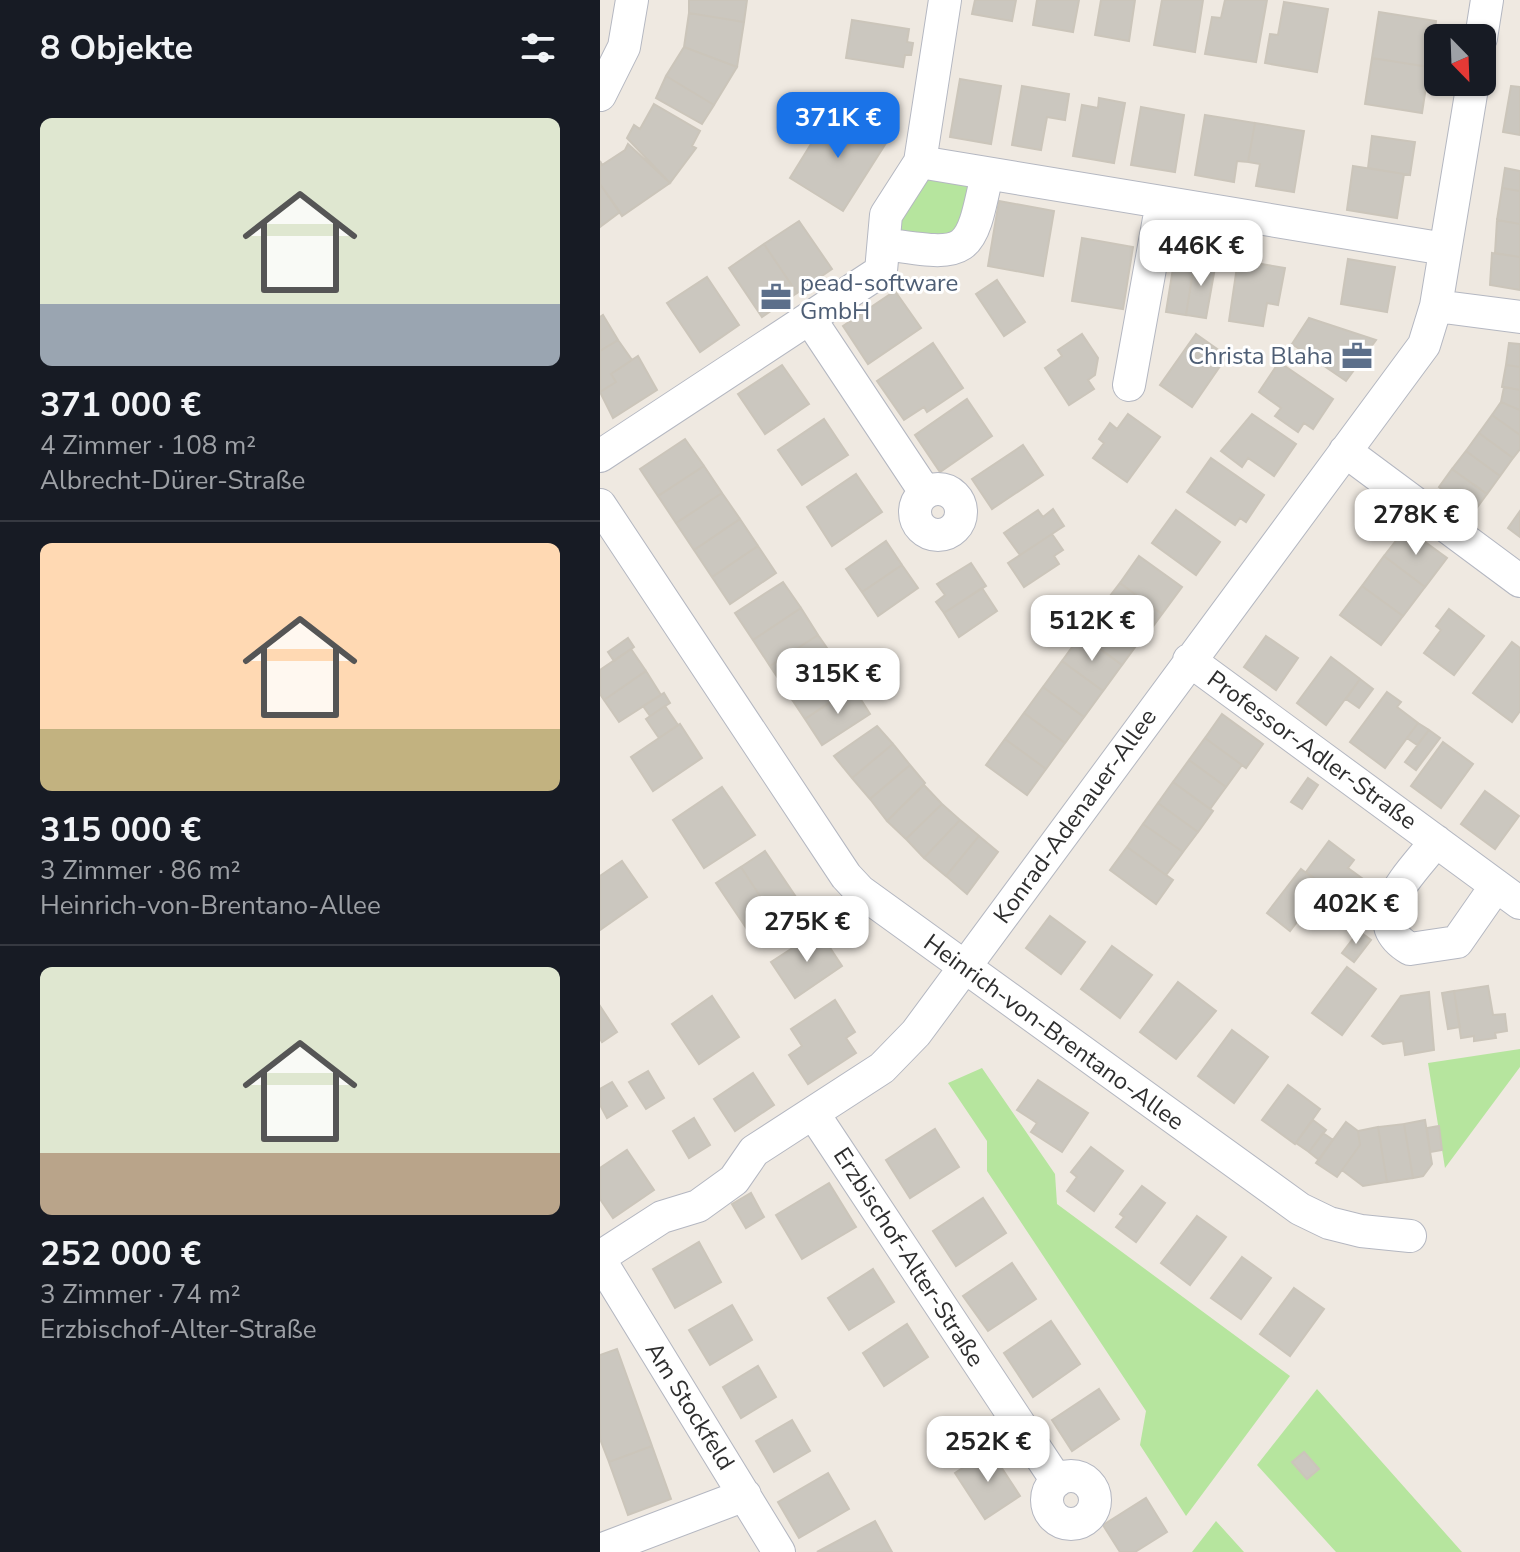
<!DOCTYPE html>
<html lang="de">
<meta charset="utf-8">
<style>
body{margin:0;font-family:"Nunito Sans",sans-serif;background:#20242c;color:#f1f3f6;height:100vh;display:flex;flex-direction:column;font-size:30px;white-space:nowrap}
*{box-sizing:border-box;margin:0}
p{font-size:26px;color:#9ea1a6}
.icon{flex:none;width:44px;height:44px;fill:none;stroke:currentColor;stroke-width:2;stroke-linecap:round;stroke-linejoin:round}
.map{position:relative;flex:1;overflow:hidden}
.panel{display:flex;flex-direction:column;background:#171b24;width:600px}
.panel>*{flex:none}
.needle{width:52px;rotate:157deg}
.fabs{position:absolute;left:824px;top:24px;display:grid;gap:16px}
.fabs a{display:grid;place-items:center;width:72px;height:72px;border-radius:12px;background:#171b24;box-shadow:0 2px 6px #0004;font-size:40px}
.price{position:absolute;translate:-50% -68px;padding:0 18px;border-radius:16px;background:#fff;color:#222;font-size:26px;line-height:52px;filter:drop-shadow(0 2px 4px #0008)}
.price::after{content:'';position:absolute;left:50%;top:48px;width:24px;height:18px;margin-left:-12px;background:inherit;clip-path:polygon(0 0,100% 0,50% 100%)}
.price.selected{background:#1a73e8;color:#fff}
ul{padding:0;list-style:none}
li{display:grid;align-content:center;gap:16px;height:424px;padding:0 40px}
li+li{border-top:2px solid #363941}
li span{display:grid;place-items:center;height:248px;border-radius:12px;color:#555}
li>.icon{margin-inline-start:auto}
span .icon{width:144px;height:144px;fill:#fffc;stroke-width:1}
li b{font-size:34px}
h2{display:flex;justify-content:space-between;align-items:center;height:96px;padding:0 40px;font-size:34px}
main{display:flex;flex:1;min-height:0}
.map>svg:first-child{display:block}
.green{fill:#b6e59e}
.building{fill:#cbc7bf;stroke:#cbc5ba;stroke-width:2}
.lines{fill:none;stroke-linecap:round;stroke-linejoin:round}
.minor-casing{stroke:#b4b7c1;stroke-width:34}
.minor{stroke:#fff;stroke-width:32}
.labels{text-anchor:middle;stroke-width:6;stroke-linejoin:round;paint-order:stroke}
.service-label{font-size:24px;fill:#4e5e75;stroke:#fff;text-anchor:start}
.street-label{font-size:24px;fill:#2e2e2e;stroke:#fff}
</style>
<main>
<section class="panel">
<h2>8 Objekte<svg class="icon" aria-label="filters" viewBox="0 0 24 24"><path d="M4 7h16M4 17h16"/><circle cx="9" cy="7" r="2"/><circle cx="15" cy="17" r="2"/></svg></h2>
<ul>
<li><span style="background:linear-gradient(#dfe7d0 75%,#9aa5b1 0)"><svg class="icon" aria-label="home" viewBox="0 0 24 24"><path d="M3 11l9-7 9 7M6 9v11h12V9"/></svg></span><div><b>371 000 €</b><p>4 Zimmer · 108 m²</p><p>Albrecht-Dürer-Straße</p></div></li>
<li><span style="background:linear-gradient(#ffd9b3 75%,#c2b280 0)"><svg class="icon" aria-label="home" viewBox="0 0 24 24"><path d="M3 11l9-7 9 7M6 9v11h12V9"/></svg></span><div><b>315 000 €</b><p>3 Zimmer · 86 m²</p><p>Heinrich-von-Brentano-Allee</p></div></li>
<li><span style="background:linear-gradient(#dfe7d0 75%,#b9a48a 0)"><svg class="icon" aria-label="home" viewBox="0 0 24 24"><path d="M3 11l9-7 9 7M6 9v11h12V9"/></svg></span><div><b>252 000 €</b><p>3 Zimmer · 74 m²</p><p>Erzbischof-Alter-Straße</p></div></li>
</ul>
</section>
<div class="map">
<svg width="920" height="1552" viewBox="0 0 920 1552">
<rect width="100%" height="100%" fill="#efe9e1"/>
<path class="green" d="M328 175 372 182 364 229 342 245 297 240 299 217Z
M920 1049V1067L845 1168 828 1063Z
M382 1068 455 1174 457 1204 690 1376 586 1516 540 1445 546 1411 387 1171V1141L348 1083Z
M717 1389 862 1552H736L657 1465Z
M616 1521 644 1552H592Z"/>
<path class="building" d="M89 0H147L144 22 89 13Z
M375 0H416L412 21 372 14Z
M437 0H479L473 32 433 25Z
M501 0H535L529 41 495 35Z
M562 0H603L595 52 554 45Z
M625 0H667L656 62 605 54 612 17 621 18Z
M684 2 728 9 717 72 665 63 670 34 678 35Z
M779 12 836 21 829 67 772 58Z
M89 13 144 22 137 67 84 47Z
M252 20 309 29 307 42 313 43 311 55H305L303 67 246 58Z
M84 47 137 67 114 105 66 76Z
M772 58 829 67 822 113 765 104Z
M66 76 114 105 102 124 56 98Z
M360 79 401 86 391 144 350 137Z
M422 86 469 94 465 120 447 117 441 150 412 145Z
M911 86 920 87V135L903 132Z
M499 98 525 103 514 163 473 156 482 105 498 108Z
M54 104 100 131 92 146 96 148 70 183 27 138 34 125 40 129Z
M541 107 584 115 575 172 531 165Z
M232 110 286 143 243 211 190 178Z
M605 115 655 123 648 162 637 161 634 182 595 175Z
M655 123 704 131 694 192 656 186 660 164 648 162Z
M772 136 815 142 810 175 768 168Z
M28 144 70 183 22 216 0 184V161L2 165 25 150Z
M753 166 804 174 797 218 747 210Z
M905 168 920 171V191L902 188Z
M0 184 20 212 0 227Z
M902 188 920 191V224L897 220Z
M399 201 454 211 443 276 388 266Z
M897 220 920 224V257L895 253Z
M199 221 232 269 197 293 164 244Z
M482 238 533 247 523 309 472 301Z
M164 244 197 293 162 317 129 268Z
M892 253 920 257V290L890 285Z
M575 256 595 259 586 315 566 312Z
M595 259 616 262 606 318 586 315Z
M748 259 795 267 787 312 741 304Z
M638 260 685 268 678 305 667 303 663 326 629 321Z
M107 277 139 325 100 352 67 303Z
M397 280 425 322 404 336 376 294Z
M295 291 321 328 268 364 243 326Z
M3 315 18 340 0 351V317Z
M709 318 776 340 746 381 692 344Z
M482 334 498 358 495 375 488 380 494 389 469 405 445 368 462 356 458 350Z
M596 334 627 356 592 407 560 385Z
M18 340 32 360 11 374 16 382 0 392V351Z
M333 343 363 388 327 412 324 407 304 420 277 381Z
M909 343 920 344V367L906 365Z
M38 356 57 390 13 418 0 392 16 382 11 374Z
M679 362 733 399 713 429 704 423 698 432 675 416 681 408 659 392Z
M182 365 209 404 165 434 138 394Z
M906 365 920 367V390L902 387Z
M904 387 920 390V410L901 402Z
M367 399 392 436 340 472 315 435Z
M901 402 920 410V435L892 415Z
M528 414 560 437 527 482 493 458 504 443 499 439 510 423 517 429Z
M652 414 696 444 674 476 648 458 642 467 621 451Z
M892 415 920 435V449L913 458 879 433Z
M224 419 248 455 202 485 178 450Z
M879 433 913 458 900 476 866 451Z
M85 439 104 466 58 496 40 469Z
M423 445 443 475 392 509 372 479Z
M866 451 900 476 887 494 852 469Z
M611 458 664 495 646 522 640 518 635 525 587 492Z
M104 466 122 493 76 523 58 496Z
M852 469 887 494 873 513 839 487Z
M256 474 282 512 232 546 207 507Z
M122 493 140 519 94 550 76 523Z
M453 509 464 526 420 555 404 533 438 510 443 517Z
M576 510 620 542 596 575 552 543Z
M920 511V537L908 528Z
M140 519 158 546 112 577 94 550Z
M806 528 847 558 825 587 784 556Z
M452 534 463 550 454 556 459 564 424 587 408 563Z
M286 541 302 565 262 592 246 569Z
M158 546 176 573 130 604 112 577Z
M539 556 582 587 562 614 520 583Z
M784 556 825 587 803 616 762 586Z
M371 563 386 586 344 613 336 602 345 595 337 584Z
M302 565 318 588 278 616 262 592Z
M183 582 201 608 153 640 135 613Z
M520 583 562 614 543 640 500 609Z
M762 586 803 616 781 645 740 615Z
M382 588 397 611 359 637 344 613Z
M201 608 218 635 170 666 153 640Z
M500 609 541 639 522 665 481 635Z
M849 609 884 636 854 675 824 653 841 630 836 626Z
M218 635 236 661 187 692 170 666Z
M481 635 522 665 503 691 462 661Z
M666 636 698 658 676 690 644 667Z
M28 638 34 647 14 661 8 652Z
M912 642 920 648V711L912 722 873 693Z
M31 649 46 671 4 700 0 694V670Z
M731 657 760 679 726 725 697 703Z
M236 661 253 687 205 719 187 692Z
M462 661 503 691 484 717 443 687Z
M46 671 61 695 19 722 4 700Z
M760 679 773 689 759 708 746 699Z
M253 687 270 714 222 745 205 719Z
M443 687 484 717 465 743 424 713Z
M787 692 801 702 797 707 818 723 785 768 750 742Z
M64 693 70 703 50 716 43 706Z
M65 706 78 725 59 738 46 719Z
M424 713 465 743 446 769 405 739Z
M622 714 663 744 646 768 605 738Z
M818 723 829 730 817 745 807 738Z
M80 724 102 758 53 791 31 757Z
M277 726 293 744 252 778 234 756Z
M829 730 840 738 816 770 805 762Z
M605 738 642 765 626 787 589 760Z
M405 739 446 769 427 795 386 765Z
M843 742 873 764 841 808 811 786Z
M293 744 310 765 270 799 252 778Z
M589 760 626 787 610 809 573 782Z
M310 765 325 783 287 821 270 799Z
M708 778 718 785 702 809 691 802Z
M573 782 613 811 598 832 558 803Z
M324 785 342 804 306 839 287 821Z
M122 787 155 835 104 868 73 820Z
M885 791 919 816 895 849 861 824Z
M558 803 598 832 583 852 543 824Z
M342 804 360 820 324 858 306 839Z
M360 820 379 836 346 876 324 858Z
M543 824 583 852 566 875 527 847Z
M379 836 398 852 367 894 346 876Z
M729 841 754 860 748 868 763 879 745 902 706 872Z
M527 847 573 880 556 904 510 870Z
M165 851 196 897 171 913 141 867Z
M22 861 47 897 0 930V876Z
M141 867 171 913 147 929 116 883Z
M701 869 730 891 722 901 716 897 690 931 667 913Z
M450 916 485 942 461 974 426 948Z
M219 931 242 966 195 998 171 962Z
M759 931 771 940 754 962 742 953Z
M512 946 552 975 520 1018 481 989Z
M747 967 776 989 742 1035 712 1013Z
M578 982 616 1011 576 1059 540 1032Z
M888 986 893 1015 905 1014 907 1031 895 1033 896 1038 874 1041V1036L861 1038 854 991Z
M854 991 860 1027 848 1029 842 993Z
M829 992 834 1050 805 1055 803 1041 783 1044 772 1036 801 996Z
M112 996 139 1037 99 1064 72 1024Z
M235 1000 255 1032 246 1038 256 1053 208 1084 189 1055 202 1046 191 1029Z
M0 1006 17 1032 2 1042 0 1039Z
M632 1030 668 1057 634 1103 598 1076Z
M48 1071 64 1098 46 1109 29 1082Z
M153 1073 174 1105 135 1131 114 1099Z
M438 1080 488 1113 462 1152 431 1132 437 1123 417 1110Z
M12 1082 27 1106 7 1118 0 1105V1089Z
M688 1085 720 1109 695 1144 662 1120Z
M94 1118 110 1145 89 1158 73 1131Z
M713 1120 726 1130 709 1152 696 1143Z
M825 1120 832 1164 823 1176 813 1178 804 1124Z
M746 1122 758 1131 760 1145 737 1177 716 1163Z
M804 1124 813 1178 787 1182 778 1127Z
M839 1126 842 1150 830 1152 827 1128Z
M778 1127 787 1182 763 1186 742 1170 760 1145 758 1131Z
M335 1129 359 1167 310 1198 286 1160Z
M723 1133 733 1140 719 1160 709 1152Z
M491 1147 523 1171 494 1211 467 1191 477 1177 471 1172Z
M27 1150 54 1190 13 1218 0 1199V1168Z
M229 1183 256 1227 202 1259 176 1215Z
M542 1186 565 1203 536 1242 516 1227 524 1217 520 1214Z
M151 1193 164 1217 146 1228 132 1204Z
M383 1198 406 1233 356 1266 333 1231Z
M597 1216 626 1237 590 1285 561 1263Z
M99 1242 121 1282 75 1308 53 1269Z
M642 1257 671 1278 641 1319 611 1298Z
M412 1263 436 1299 388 1331 363 1296Z
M273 1269 294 1302 249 1330 228 1298Z
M694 1288 724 1309 690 1356 660 1334Z
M132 1305 152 1340 110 1365 89 1330Z
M451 1321 480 1364 433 1397 404 1353Z
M307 1324 328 1357 284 1386 263 1353Z
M17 1349 52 1446 9 1462 0 1439V1355Z
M158 1366 176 1397 141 1418 123 1387Z
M499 1389 519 1419 472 1451 452 1420Z
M192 1420 210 1451 174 1472 156 1441Z
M52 1446 71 1499 28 1515 9 1462Z
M390 1450 420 1496 385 1519 355 1473Z
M704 1452 719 1469 707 1479 692 1462Z
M228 1473 249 1509 199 1538 178 1502Z
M546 1498 567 1532 535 1552H520L503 1525Z
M275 1521 292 1552H217Z"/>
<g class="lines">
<g class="minor-casing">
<path id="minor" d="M881 38 887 0
M0 95 24 47 32 0
M320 162 845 249
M285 244C369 257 370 256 387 174
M836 306 920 317
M210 319 325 492
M529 385 562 202
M745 451 920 581
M0 456 281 271 286 215 320 162 345 0
M315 512a23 23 0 1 1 46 0a23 23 0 1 1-46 0Z
M0 505 246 876 260 891 700 1209 729 1223 761 1231 810 1236
M589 660 920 903
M836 841C813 872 759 919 810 949L857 942 896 886
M213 1113 457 1481
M0 1257 62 1217 98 1206 134 1180 154 1151 282 1068 316 1033 824 345 836 306 873 82
M0 1260 179 1552
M447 1500a24 24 0 1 1 48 0a24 24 0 1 1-48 0Z
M0 1550 145 1495"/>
</g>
<use href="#minor" class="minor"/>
</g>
<defs>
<g id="office-bare" transform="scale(2.4)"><path d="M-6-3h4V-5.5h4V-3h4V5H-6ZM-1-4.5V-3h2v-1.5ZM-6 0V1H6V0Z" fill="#5c6f8a" stroke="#fff" stroke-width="2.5" paint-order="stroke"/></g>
</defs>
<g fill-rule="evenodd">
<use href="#office-bare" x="176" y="297"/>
<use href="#office-bare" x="757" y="356"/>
</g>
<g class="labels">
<g class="service-label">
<text x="200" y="291">pead-software<tspan x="200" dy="28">GmbH</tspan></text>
<text x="733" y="364" text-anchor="end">Christa Blaha</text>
</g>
<g class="street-label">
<text transform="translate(712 750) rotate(36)" y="8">Professor-Adler-Straße</text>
<text transform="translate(475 816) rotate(-54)" y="8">Konrad-Adenauer-Allee</text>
<text transform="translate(454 1032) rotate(36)" y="8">Heinrich-von-Brentano-Allee</text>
<text transform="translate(309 1257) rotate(57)" y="8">Erzbischof-Alter-Straße</text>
<text transform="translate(90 1406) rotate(58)" y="8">Am Stockfeld</text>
</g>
</g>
</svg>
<div class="fabs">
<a><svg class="needle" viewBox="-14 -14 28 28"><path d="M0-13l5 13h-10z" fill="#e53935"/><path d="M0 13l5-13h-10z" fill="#9ea1a6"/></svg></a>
</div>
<b class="price selected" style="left:238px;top:160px">371K €</b>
<b class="price" style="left:601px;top:288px">446K €</b>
<b class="price" style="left:816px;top:557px">278K €</b>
<b class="price" style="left:492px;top:663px">512K €</b>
<b class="price" style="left:238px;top:716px">315K €</b>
<b class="price" style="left:756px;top:946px">402K €</b>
<b class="price" style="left:207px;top:964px">275K €</b>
<b class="price" style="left:388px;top:1484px">252K €</b>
</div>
</main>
